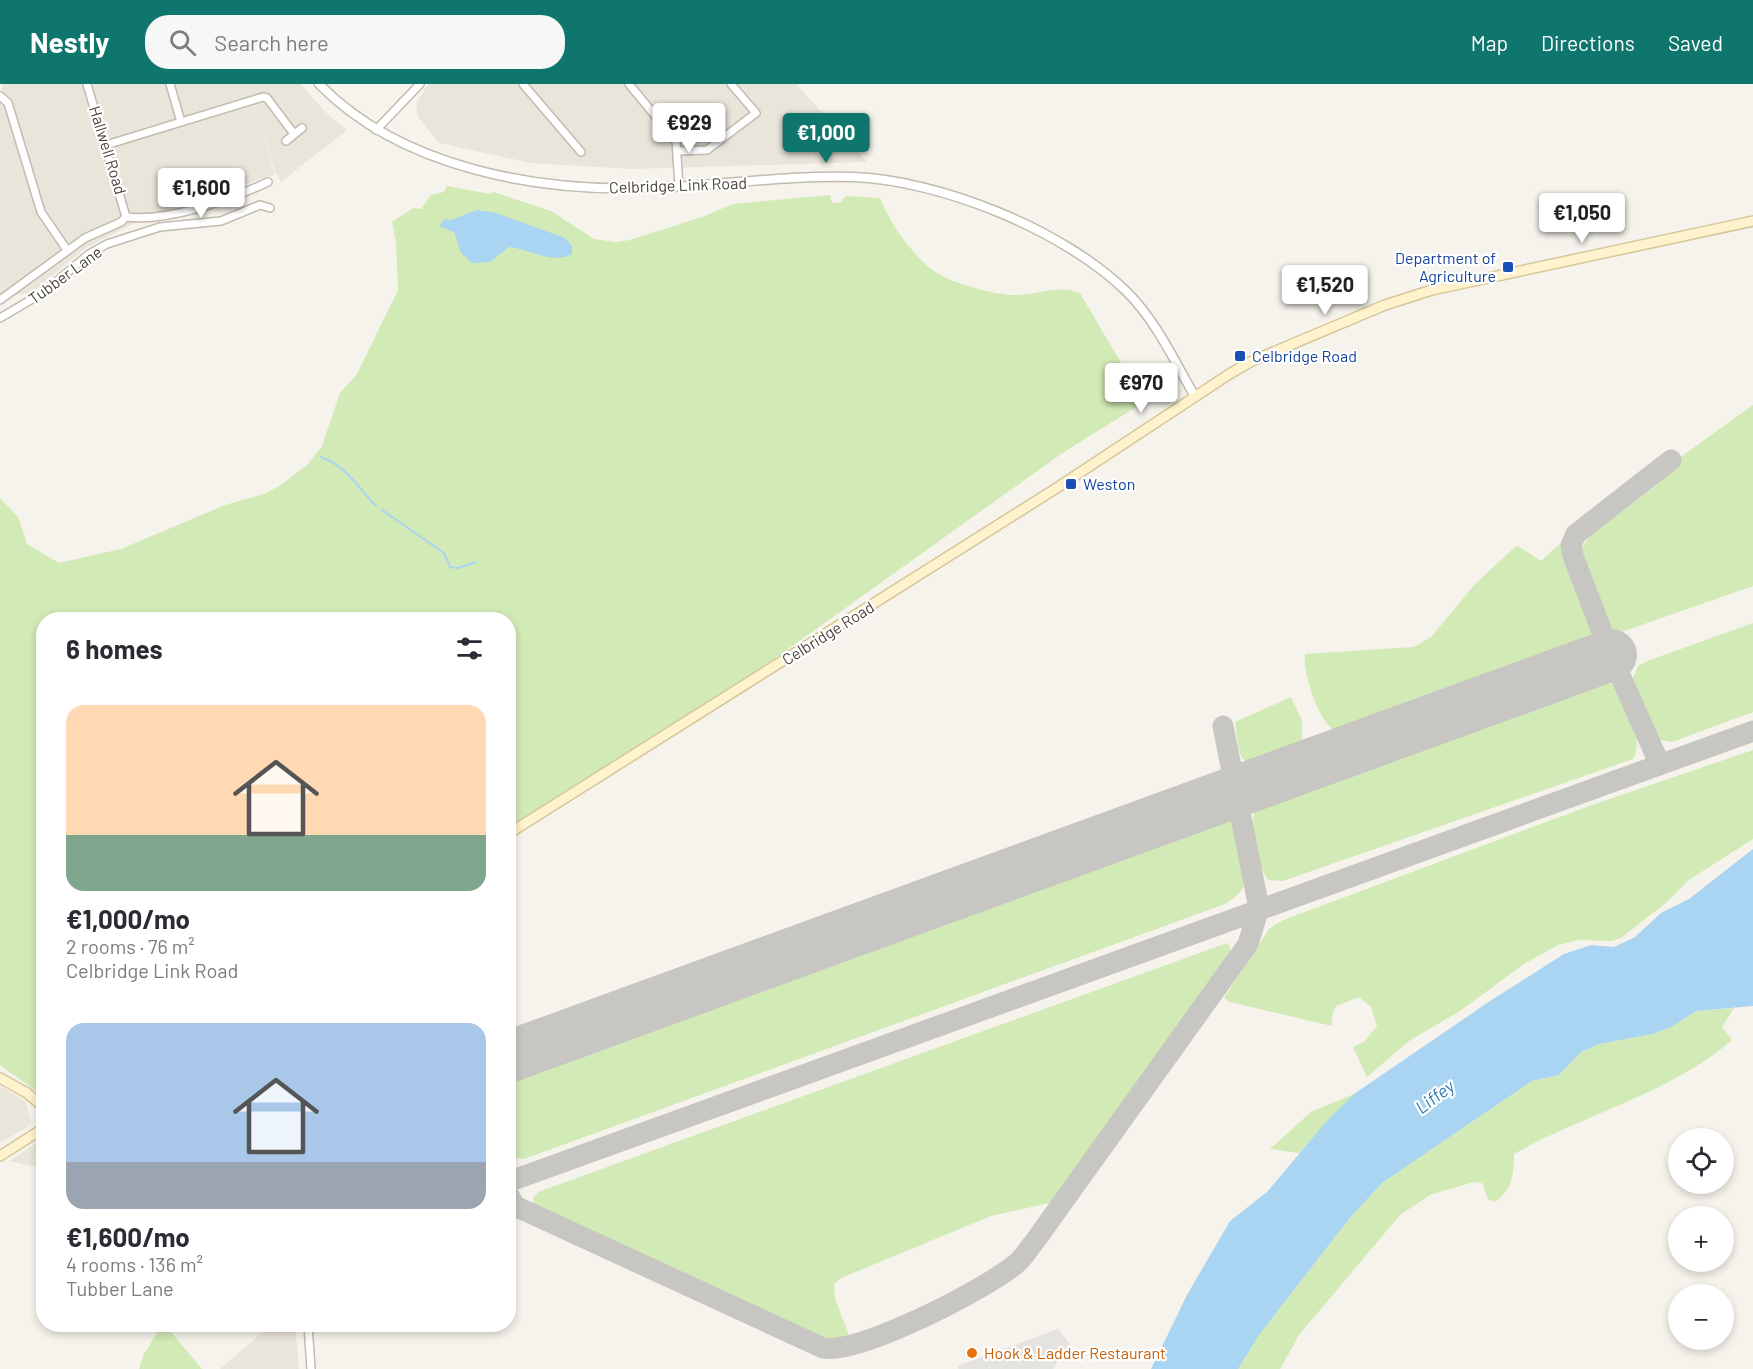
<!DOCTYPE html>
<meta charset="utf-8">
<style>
body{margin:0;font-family:Barlow,sans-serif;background:#f7f7f7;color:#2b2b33;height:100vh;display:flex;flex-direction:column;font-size:22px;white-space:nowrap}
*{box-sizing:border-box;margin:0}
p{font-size:20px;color:#7c7c81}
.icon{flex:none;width:33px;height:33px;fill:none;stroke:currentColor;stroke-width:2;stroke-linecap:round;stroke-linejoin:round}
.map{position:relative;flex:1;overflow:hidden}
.details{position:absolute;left:36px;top:528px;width:480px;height:720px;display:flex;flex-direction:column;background:#fff;border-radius:24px;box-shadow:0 3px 9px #0003}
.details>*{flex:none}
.buttons{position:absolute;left:1668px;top:1044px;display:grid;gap:12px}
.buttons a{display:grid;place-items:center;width:66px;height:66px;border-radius:50%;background:#fff;box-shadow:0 3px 9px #0003;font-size:30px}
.price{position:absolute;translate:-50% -51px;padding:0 14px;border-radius:6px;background:#fff;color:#222;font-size:20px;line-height:39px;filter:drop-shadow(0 2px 3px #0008)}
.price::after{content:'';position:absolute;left:50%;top:36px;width:18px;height:14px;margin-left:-9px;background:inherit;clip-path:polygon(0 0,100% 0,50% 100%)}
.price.on{background:#0f766e;color:#fff}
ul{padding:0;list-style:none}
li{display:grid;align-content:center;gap:12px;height:318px;padding:0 30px}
li span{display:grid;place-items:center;height:186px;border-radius:18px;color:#555}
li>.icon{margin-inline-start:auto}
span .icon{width:108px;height:108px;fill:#fffc;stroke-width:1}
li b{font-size:26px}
h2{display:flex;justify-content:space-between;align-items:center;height:72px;padding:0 30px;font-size:26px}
header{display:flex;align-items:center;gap:36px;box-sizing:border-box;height:84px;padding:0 30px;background:#0f766e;color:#fff}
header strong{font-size:28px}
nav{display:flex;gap:33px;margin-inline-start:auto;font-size:21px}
.search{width:420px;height:54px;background:#f7f7f7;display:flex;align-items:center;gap:15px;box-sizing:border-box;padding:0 21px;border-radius:24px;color:#7c7c81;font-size:22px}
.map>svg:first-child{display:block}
.residential{fill:#eae5da}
.green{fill:#d2eab5}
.parking{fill:#e5e3e0}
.water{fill:#a9d4f2}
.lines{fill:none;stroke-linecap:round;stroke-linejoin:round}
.stream{stroke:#a9d4f2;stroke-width:2}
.taxiway{stroke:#c8c6c3;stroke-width:21}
.runway{stroke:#c8c6c3;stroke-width:52}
.minor-casing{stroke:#c2bbae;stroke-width:10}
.tertiary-casing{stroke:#c2bbae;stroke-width:11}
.secondary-casing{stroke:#d6c79b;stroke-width:12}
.minor{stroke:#fff;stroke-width:7}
.tertiary{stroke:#fff;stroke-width:8}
.secondary{stroke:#fff3cd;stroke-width:9}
.transit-dot{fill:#1a4fb4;stroke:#fff;stroke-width:2}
.food-dot{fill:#e8710a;stroke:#fff;stroke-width:2}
.labels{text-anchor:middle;stroke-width:4.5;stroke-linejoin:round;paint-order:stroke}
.street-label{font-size:16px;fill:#4b4439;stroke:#fff}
.transit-label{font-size:16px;fill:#164399;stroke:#fff;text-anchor:start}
.food-label{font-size:16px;fill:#c56008;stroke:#fff;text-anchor:start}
.water-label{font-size:18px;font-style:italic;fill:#2e7ab2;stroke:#fff}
</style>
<header>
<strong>Nestly</strong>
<div class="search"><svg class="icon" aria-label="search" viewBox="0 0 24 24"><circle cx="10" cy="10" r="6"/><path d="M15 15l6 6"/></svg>Search here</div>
<nav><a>Map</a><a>Directions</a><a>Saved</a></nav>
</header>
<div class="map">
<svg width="1753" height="1285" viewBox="0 0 1753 1285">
<rect width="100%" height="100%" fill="#f6f3ec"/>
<path class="residential" d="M4 0H301L324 27 347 46 281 98 275 87 246 1 275 90 142 135 84 165 33 208 0 215V8Z
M428 0H796L867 78 632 85 531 79 439 59 418 33 416 20Z
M0 1002 25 1017 31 1038 28 1043 0 1059Z
M43 1054V1084L9 1077 41 1056Z
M271 1241H295L299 1285H220Z"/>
<path class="green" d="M447 102 490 110 494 108 551 127 594 155 615 158 630 156 702 133 733 120 830 111 832 119 841 118 846 112 880 114C888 137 913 172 934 187 951 199 997 212 1017 211 1039 211 1059 200 1080 209L1144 318 1061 370 763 583 595 690 509 753 508 536H44L43 1012 0 981V414L18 433 27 460 59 479 121 465 225 421 264 410 281 401 307 381 322 362 340 309 357 290 398 206 396 158 392 138 413 124 421 125 431 111 444 108Z
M1753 321V502L1610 552 1603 542 1578 469 1591 450 1657 401 1653 393Z
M1562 458 1568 465 1597 546 1594 559 1340 649C1320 646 1302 588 1305 570L1414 563 1431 553 1475 500 1514 464 1518 462 1541 477Z
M1753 539V628L1672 658 1660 656 1653 647 1632 596 1638 582 1650 576Z
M1610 599 1615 602C1624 623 1645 652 1633 675L1283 797 1268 796C1256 778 1251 748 1254 726L1260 721 1350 687 1597 600Z
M1291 613 1302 636V666C1288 670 1250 691 1241 672 1237 662 1237 649 1235 638Z
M1753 666V755L1689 796 1667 818 1621 854 1611 857 1579 856 1558 861 1524 880 1460 927 1409 957 1367 993 1353 963 1364 958 1377 942 1371 923 1359 913 1336 922 1332 932V942L1230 918 1224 914 1269 845 1283 836 1592 721Z
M1226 734H1231L1245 796C1243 809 1235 813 1225 820L524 1075 509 1073V994L877 857Z
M1227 859 1230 862V873L1054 1118 991 1132 841 1194 834 1200 835 1215 849 1251 833 1256 803 1248 534 1121 533 1114 538 1108Z
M1734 924 1722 943 1732 956C1670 1010 1584 1030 1514 1070 1514 1089 1512 1107 1495 1118L1488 1115 1482 1099 1473 1098 1430 1111 1400 1131 1299 1251 1280 1285H1238L1259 1251 1349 1135 1382 1099 1532 997 1559 991 1581 968 1599 960 1653 950 1671 943 1696 927Z
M1354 1010 1299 1069 1270 1065 1311 1028Z
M162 1241H165L202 1285H139L144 1270Z"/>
<path class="parking" d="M1058 1245 1069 1259 1053 1285H959L957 1282Z"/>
<path class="water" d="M477 126 496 129 565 154 572 162V170C552 181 530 165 509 163L490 178 472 179 461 169 454 148 439 142 445 135 451 136Z
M1753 765V922L1696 927 1671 943 1653 950 1599 960 1581 968 1559 991 1532 997 1382 1099 1349 1135 1259 1251 1238 1285H1151L1187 1211 1230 1137 1267 1108 1325 1039 1354 1010 1490 917 1564 870 1591 861 1614 863 1635 853 1661 829 1689 815Z"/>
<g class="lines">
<path class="stream" d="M321 373C348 383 357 403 376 422
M382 426 444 469 450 483 458 484 476 478"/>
<path class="taxiway" d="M1660 681 1611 571 1573 472 1571 461 1576 450 1671 376
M508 1098 1753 647
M508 1110 515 1122 823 1264C859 1271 988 1204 1017 1179 1024 1173 1029 1164 1035 1157L1248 860 1259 824 1223 642"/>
<path class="runway" d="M508 973 1611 571"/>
<g class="minor-casing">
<path id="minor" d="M87 0 126 133
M170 0 181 38
M523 0 581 68
M629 0 676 57 679 103
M0 12 8 19 41 128 67 166
M376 46 420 0
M286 57 302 44
M106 61 263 13 267 14 294 50
M677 67 707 66 756 29 731 0
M126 133C169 138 229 116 268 98
M0 216 85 154 121 138 126 133
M0 234 44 208 89 170 107 160 160 143 221 137 260 121 270 124
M308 1240 311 1285"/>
</g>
<g class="tertiary-casing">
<path id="tertiary" d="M319 0C401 84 537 108 650 104 718 102 785 91 853 93 940 96 1064 146 1127 208 1156 237 1174 276 1194 311"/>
</g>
<g class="secondary-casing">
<path id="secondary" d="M508 750 1055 405 1231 289 1252 277 1385 221 1432 206 1753 137
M0 994 27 1009 44 1023
M0 1072 44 1044"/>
</g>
<use href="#minor" class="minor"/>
<use href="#tertiary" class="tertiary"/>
<use href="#secondary" class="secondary"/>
</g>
<g class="transit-dot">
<rect x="1502" y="177" width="12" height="12" rx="3"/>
<rect x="1234" y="266" width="12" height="12" rx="3"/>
<rect x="1065" y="394" width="12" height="12" rx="3"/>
</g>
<circle class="food-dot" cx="972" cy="1269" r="6"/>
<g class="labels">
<g class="street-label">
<text transform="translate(108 66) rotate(73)" y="6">Hallwell Road</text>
<text transform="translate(678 101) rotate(-2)" y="6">Celbridge Link Road</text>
<text transform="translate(65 191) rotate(-36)" y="6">Tubber Lane</text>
<text transform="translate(828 549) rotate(-32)" y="6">Celbridge Road</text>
</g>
<g class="transit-label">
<text x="1496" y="180" text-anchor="end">Department of<tspan x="1496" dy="18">Agriculture</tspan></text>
<text x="1252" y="278">Celbridge Road</text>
<text x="1083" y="406">Weston</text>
</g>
<g class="food-label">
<text x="984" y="1275">Hook &amp; Ladder Restaurant</text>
</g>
<g class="water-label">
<text transform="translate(1435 1013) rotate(-37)" y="6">Liffey</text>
</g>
</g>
</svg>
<div class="buttons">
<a><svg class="icon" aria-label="locate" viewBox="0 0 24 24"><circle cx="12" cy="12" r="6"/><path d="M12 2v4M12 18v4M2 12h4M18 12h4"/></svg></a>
<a>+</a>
<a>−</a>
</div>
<b class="price" style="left:689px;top:70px">€929</b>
<b class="price on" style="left:826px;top:80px">€1,000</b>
<b class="price" style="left:201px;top:135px">€1,600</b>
<b class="price" style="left:1582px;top:160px">€1,050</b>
<b class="price" style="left:1325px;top:232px">€1,520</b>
<b class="price" style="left:1141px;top:330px">€970</b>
<section class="details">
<h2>6 homes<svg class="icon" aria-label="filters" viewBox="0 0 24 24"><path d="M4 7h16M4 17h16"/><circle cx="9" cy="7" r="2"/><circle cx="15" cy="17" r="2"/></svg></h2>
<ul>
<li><span style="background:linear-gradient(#ffd9b3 70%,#7fa58c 0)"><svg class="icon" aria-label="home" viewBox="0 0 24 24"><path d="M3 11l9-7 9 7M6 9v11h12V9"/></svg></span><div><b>€1,000/mo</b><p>2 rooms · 76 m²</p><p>Celbridge Link Road</p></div></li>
<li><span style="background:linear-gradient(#a9c7e8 75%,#9aa5b1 0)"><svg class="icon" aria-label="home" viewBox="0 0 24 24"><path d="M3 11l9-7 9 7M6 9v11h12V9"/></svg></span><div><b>€1,600/mo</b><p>4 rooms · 136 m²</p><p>Tubber Lane</p></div></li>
</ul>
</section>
</div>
